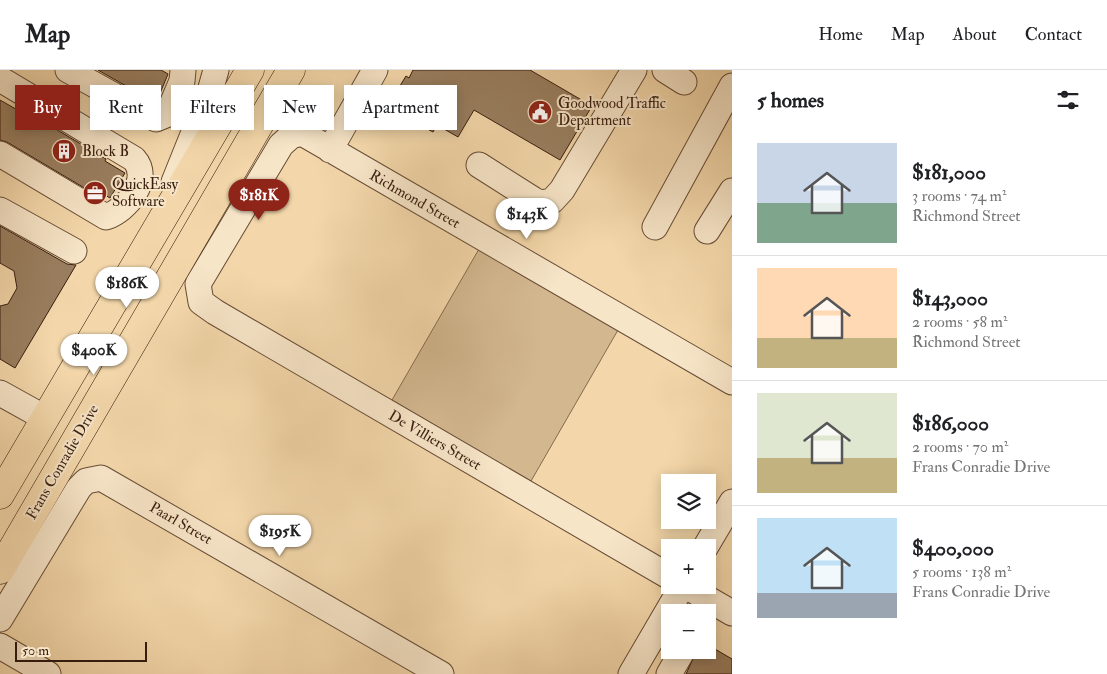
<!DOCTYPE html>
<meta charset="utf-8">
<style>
body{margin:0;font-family:"IM FELL Double Pica",serif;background:#f2f2f2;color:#202124;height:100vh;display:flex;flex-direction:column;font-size:19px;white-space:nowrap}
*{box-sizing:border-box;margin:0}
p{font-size:16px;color:#757577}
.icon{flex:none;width:28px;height:28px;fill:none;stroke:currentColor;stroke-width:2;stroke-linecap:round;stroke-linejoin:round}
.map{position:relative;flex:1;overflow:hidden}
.panel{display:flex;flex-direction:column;background:#fff;width:375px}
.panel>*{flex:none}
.hud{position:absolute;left:15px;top:15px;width:475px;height:45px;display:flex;gap:10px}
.tools{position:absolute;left:661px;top:404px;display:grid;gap:10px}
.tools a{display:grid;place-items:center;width:55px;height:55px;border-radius:0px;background:#fff;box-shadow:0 2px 12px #0003;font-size:25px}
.scale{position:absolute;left:15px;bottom:12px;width:132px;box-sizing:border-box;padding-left:5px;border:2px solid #381d0e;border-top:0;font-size:14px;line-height:18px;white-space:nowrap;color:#381d0e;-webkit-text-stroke:4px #f7e5c8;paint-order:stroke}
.price{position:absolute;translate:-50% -42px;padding:0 11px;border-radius:18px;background:#fff;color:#222;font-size:16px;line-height:32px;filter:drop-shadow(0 1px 2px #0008)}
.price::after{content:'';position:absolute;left:50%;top:30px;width:15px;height:11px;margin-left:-8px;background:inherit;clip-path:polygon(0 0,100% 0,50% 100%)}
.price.current{background:#8f2418;color:#fff}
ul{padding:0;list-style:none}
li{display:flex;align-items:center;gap:15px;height:125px;padding:0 25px}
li+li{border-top:1px solid #e0e0e0}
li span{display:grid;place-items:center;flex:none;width:140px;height:100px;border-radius:0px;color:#555}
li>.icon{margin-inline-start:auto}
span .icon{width:60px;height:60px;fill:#fffc;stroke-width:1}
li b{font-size:21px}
h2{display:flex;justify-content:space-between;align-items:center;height:60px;padding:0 25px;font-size:21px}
.chip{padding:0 18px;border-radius:0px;background:#fff;box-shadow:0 2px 12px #0003;font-size:18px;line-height:45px}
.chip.current{background:#8f2418;color:#fff}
header{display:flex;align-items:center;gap:30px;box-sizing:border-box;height:70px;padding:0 25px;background:#fff;border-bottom:1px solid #e0e0e0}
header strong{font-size:24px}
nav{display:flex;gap:28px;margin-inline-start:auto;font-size:18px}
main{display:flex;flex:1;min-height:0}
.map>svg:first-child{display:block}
.green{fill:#d3b78f;stroke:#866a4e}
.building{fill:#997e5f;stroke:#381d0e}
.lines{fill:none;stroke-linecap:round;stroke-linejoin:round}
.minor-casing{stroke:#674c35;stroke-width:27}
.major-casing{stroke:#381d0e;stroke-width:29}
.minor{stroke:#f7e5c8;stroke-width:25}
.major{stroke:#f3d7aa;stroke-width:28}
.labels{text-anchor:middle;stroke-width:4;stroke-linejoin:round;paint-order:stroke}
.poi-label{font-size:15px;fill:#381d0e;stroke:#f7e5c8;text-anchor:start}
.street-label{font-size:15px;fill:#381d0e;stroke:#f7e5c8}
</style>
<header>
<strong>Map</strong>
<nav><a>Home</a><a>Map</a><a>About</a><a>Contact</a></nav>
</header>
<main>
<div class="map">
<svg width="732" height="604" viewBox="0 0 732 604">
<rect width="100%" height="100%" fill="#f3d7aa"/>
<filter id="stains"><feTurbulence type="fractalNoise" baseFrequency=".004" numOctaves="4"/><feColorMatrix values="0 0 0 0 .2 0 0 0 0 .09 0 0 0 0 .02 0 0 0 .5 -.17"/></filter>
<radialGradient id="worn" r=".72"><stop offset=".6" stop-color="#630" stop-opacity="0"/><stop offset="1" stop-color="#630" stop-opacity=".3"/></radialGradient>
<path class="green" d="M479 179 618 260 531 411 392 330Z"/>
<path class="building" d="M98 0H161L168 4 156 33Z
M413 0H530L592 36 560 90 474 40 458 67 437 55 433 62 409 49 414 41 392 29 406 6 409 8Z
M0 30 21 42 22 39 106 89 105 91 125 103 110 128 105 125 103 129 7 72 0 70Z
M0 156 67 194 76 195 15 298 0 289V236L8 234 17 218 14 201 0 193Z
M708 575 732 589V604H686L697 580H708Z"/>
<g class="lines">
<g class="minor-casing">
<path id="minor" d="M68 0 156 49 168 44 182 11 183 0
M665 0 684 12
M0 9 134 89C152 109 127 140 106 147L0 84
M330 80 375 0
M479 95 534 130 540 133 552 131 562 120 634 0
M174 112 209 25 216 0
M0 140 74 181
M655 157 732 16
M707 161 732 121
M0 323 45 348
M705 478 732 432
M670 507 215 242 201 232 198 214 281 75 291 66 302 63 732 312
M684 515 732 543
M0 549 79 418 86 411 101 408 441 604
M0 576 48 604
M631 604 683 515
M669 604 683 580"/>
</g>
<g class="major-casing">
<path id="major" d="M0 425 250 0
M0 500 291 0"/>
</g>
<use href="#minor" class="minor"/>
<use href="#major" class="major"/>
</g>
<defs>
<g id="civic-disc" transform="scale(1.25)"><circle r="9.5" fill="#8f2418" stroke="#f7e5c8"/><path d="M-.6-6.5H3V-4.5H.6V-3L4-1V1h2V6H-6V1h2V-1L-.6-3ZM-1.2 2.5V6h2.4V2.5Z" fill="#fff"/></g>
<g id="building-disc" transform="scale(1.25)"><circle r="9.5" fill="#8f2418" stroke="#f7e5c8"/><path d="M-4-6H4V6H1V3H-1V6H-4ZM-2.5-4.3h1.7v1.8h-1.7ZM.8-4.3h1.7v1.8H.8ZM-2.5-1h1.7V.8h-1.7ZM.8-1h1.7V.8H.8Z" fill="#fff"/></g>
<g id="office-disc" transform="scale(1.25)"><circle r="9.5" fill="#8f2418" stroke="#f7e5c8"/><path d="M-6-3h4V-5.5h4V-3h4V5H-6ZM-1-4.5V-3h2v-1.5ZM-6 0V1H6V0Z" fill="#fff"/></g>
</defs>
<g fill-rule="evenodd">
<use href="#civic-disc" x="540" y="42"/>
<use href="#building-disc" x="64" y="81"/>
<use href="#office-disc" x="95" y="123"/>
</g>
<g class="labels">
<g class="poi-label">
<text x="558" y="38">Goodwood Traffic<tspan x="558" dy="17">Department</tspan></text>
<text x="82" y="86">Block B</text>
<text x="112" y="119">QuickEasy<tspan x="112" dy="17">Software</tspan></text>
</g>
<g class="street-label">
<text transform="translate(415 129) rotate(30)" y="5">Richmond Street</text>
<text transform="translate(435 370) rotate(30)" y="5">De Villiers Street</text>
<text transform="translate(62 392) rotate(-60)" y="5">Frans Conradie Drive</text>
<text transform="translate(181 453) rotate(30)" y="5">Paarl Street</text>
</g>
</g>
<rect width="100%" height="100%" filter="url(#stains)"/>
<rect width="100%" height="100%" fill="url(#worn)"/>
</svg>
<div class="tools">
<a><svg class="icon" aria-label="layers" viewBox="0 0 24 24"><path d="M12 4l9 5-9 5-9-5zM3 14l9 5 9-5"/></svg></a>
<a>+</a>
<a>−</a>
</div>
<div class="scale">50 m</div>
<b class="price current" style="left:259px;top:151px">$181K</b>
<b class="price" style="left:527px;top:170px">$143K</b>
<b class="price" style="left:127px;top:239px">$186K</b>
<b class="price" style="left:94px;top:306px">$400K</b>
<b class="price" style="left:280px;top:487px">$195K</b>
<div class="hud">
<a class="chip current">Buy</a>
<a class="chip">Rent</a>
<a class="chip">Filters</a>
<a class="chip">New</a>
<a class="chip">Apartment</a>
</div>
</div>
<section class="panel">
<h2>5 homes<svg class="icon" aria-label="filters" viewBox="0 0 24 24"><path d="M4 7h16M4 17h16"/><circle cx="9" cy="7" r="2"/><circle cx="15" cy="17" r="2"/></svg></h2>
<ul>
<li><span style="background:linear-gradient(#c9d6e8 60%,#7fa58c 0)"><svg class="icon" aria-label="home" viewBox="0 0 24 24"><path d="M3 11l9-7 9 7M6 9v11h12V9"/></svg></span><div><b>$181,000</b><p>3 rooms · 74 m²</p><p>Richmond Street</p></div></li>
<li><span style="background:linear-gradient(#ffd9b3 70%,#c2b280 0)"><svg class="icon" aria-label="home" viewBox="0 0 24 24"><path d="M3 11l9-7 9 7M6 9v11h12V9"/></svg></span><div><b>$143,000</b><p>2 rooms · 58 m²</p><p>Richmond Street</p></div></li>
<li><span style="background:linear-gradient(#dfe7d0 65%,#c2b280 0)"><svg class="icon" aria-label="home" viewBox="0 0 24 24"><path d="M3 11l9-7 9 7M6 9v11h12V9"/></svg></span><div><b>$186,000</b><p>2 rooms · 70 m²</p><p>Frans Conradie Drive</p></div></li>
<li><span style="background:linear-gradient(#bfe0f5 75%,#9aa5b1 0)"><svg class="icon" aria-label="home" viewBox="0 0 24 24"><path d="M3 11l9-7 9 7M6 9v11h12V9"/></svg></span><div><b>$400,000</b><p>5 rooms · 138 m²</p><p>Frans Conradie Drive</p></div></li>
</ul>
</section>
</main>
